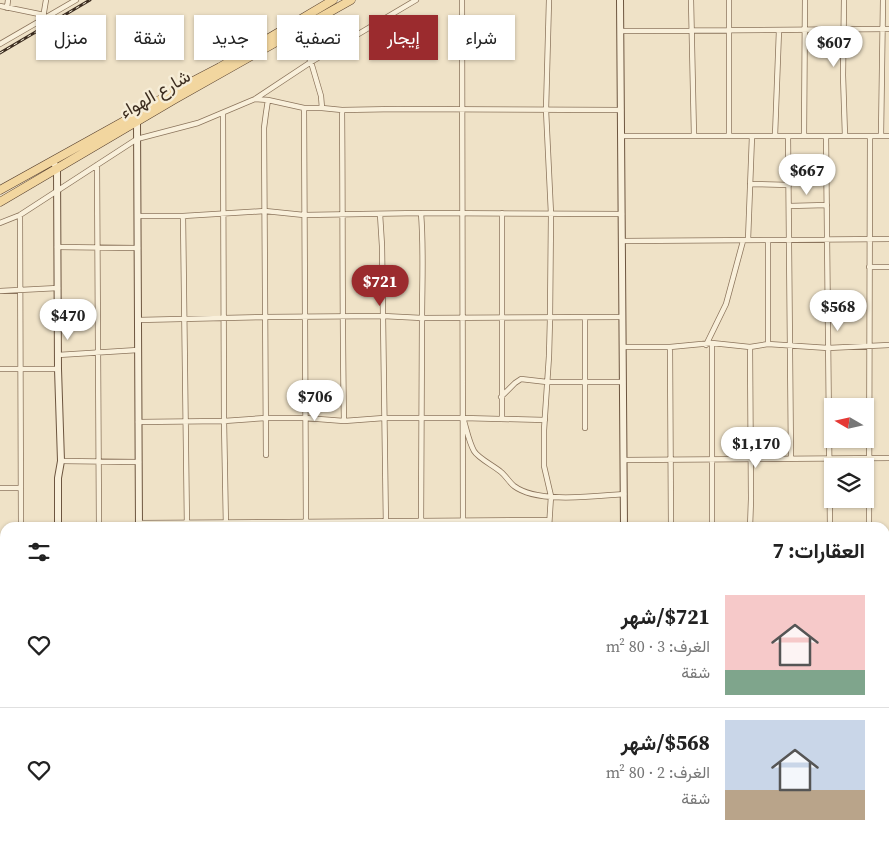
<!DOCTYPE html>
<html lang="ar">
<meta charset="utf-8">
<style>
body{margin:0;font-family:"Source Serif 4",Vazirmatn,serif;background:#f2f2f2;color:#222;direction:rtl;height:100vh;display:flex;flex-direction:column;font-size:19px;white-space:nowrap}
*{box-sizing:border-box;margin:0}
p{font-size:16px;color:#767676}
.icon{flex:none;width:28px;height:28px;fill:none;stroke:currentColor;stroke-width:2;stroke-linecap:round;stroke-linejoin:round}
.map{position:relative;flex:1;overflow:hidden;direction:ltr}
.side{position:absolute;left:0px;top:522px;width:890px;height:321px;display:flex;flex-direction:column;background:#fff;border-radius:15px 15px 0 0;box-shadow:0 1px 4px #0004;direction:rtl}
.side>*{flex:none}
.top-card{position:absolute;left:15px;top:15px;width:500px;height:45px;direction:rtl;display:flex;gap:10px}
.needle{width:32px;rotate:279deg}
.controls{position:absolute;left:824px;top:398px;display:grid;gap:10px}
.controls a{display:grid;place-items:center;width:50px;height:50px;border-radius:0px;background:#fff;box-shadow:0 1px 4px #0004;font-size:25px}
.price{position:absolute;translate:-50% -42px;padding:0 11px;border-radius:18px;background:#fff;color:#222;font-size:16px;line-height:32px;filter:drop-shadow(0 1px 2px #0008)}
.price::after{content:'';position:absolute;left:50%;top:30px;width:15px;height:11px;margin-left:-8px;background:inherit;clip-path:polygon(0 0,100% 0,50% 100%)}
.price.current{background:#9b2b2e;color:#fff}
ul{padding:0;list-style:none}
li{display:flex;align-items:center;gap:15px;height:125px;padding:0 25px}
li+li{border-top:1px solid #e0e0e0}
li span{display:grid;place-items:center;flex:none;width:140px;height:100px;border-radius:0px;color:#555}
li>.icon{margin-inline-start:auto}
span .icon{width:60px;height:60px;fill:#fffc;stroke-width:1}
li b{font-size:21px}
h2{display:flex;justify-content:space-between;align-items:center;height:60px;padding:0 25px;font-size:21px}
.chip{padding:0 18px;border-radius:0px;background:#fff;box-shadow:0 1px 4px #0004;font-size:18px;line-height:45px}
.chip.current{background:#9b2b2e;color:#fff}
.map>svg:first-child{display:block}
.lines{fill:none;stroke-linecap:round;stroke-linejoin:round}
.street-casing{stroke:#8b745c;stroke-width:6}
.secondary-casing{stroke:#6d553f;stroke-width:8}
.primary-casing{stroke:#594230;stroke-width:9}
.street{stroke:#f9f0db;stroke-width:4.5}
.secondary{stroke:#f9f0db;stroke-width:6}
.primary{stroke:#f2d69f;stroke-width:8}
.rail-casing{stroke:#3c2d20;stroke-width:3}
.rail{stroke:#f6edd7;stroke-width:1;stroke-dasharray:4;stroke-linecap:butt}
.labels{text-anchor:middle;stroke-width:5;stroke-linejoin:round;paint-order:stroke}
.street-label{font-size:18px;fill:#3c2d20;stroke:#f6edd7}
</style>
<div class="map">
<svg width="889" height="843" viewBox="0 0 889 843">
<rect width="100%" height="100%" fill="#efe2c7"/>
<g class="lines">
<g class="street-casing">
<path id="street" d="M462 0 463 528
M549 0 546 110 551 214 550 318 549 356 544 430V466L551 496 549 528
M691 0 694 136
M844 0 843 75 845 136
M0 6 44 15
M7 8 8 0
M43 18 46 0
M295 31 311 62 321 96 322 108
M621 31 889 29
M0 44 76 0
M255 99 268 100 304 108H322L342 110 397 109 621 110
M304 108 306 528
M342 110C343 214 342 317 344 421
M223 114 224 421 226 528
M621 136H889
M729 136V0
M775 136 779 30
M788 136 791 459
M804 136 805 0
M826 136 830 528
M881 136 883 0
M97 165 99 528
M750 184 789 185
M789 206 827 205
M380 214 382 246 386 528
M20 215 21 528
M138 216H183L265 211 304 215 421 213
M183 216 187 528
M0 223 20 215 137 139 198 123 255 99 311 62 416 0
M748 240 752 136
M768 240V344
M622 241 889 239
M57 247 138 248
M869 267H889
M0 291 58 288
M585 318V428
M138 320 264 317 383 316 422 318 622 317
M706 345 726 304 743 241
M623 347H670L712 343 750 347 768 344 828 348 889 345
M670 347 671 528
M58 355 138 350
M0 369H58
M501 397 515 383 521 379 547 382H623
M502 418V213
M464 421C467 431 469 442 474 451 478 458 494 466 501 472 506 476 509 482 514 486 538 504 595 496 624 494
M138 422 224 421 266 418H305L344 421 384 418H463L545 420
M266 455 264 128 266 113 268 100
M624 460 889 458
M61 461 139 462
M0 488H21
M139 523 549 520
M421 528C421 458 422 389 422 320 422 283 424 250 421 213L622 214
M712 528V343
M750 528 751 499 750 347
M869 528 870 136
M0 543H5
M885 573H889
M0 654H5
M885 688H889
M887 799 888 843
M9 839V843
M43 839V843
M100 839V843
M216 839V843
M250 839V843
M281 839V843
M368 839V843
M550 839V843
M588 839V843
M664 839V843
M696 839V843
M729 839V843
M761 839V843
M792 839V843
M825 839V843
M856 839V843
M183 843V839"/>
</g>
<g class="secondary-casing">
<path id="secondary" d="M620 0 624 528
M137 121 139 528
M55 165 57 169 58 369 61 461 58 478V528
M885 799H889
M0 818H5
M76 839V843
M141 839V843
M321 839V843
M626 839V843"/>
</g>
<g class="primary-casing">
<path id="primary" d="M0 190 135 115 174 91 220 67 333 0
M0 202 175 99 351 0"/>
</g>
<use href="#street" class="street"/>
<use href="#secondary" class="secondary"/>
<use href="#primary" class="primary"/>
<g class="rail-casing">
<path id="rail" d="M0 53 90 0"/>
</g>
<use href="#rail" class="rail"/>
</g>
<g class="labels">
<g class="street-label">
<text transform="translate(155 94) rotate(-30)" y="6">شارع الهواء</text>
</g>
</g>
</svg>
<div class="controls">
<a><svg class="needle" viewBox="-14 -14 28 28"><path d="M0-13l5 13h-10z" fill="#e53935"/><path d="M0 13l5-13h-10z" fill="#767676"/></svg></a>
<a><svg class="icon" aria-label="layers" viewBox="0 0 24 24"><path d="M12 4l9 5-9 5-9-5zM3 14l9 5 9-5"/></svg></a>
</div>
<b class="price" style="left:834px;top:68px">$607</b>
<b class="price" style="left:807px;top:196px">$667</b>
<b class="price current" style="left:380px;top:307px">$721</b>
<b class="price" style="left:838px;top:332px">$568</b>
<b class="price" style="left:68px;top:341px">$470</b>
<b class="price" style="left:315px;top:422px">$706</b>
<b class="price" style="left:756px;top:469px">$1,170</b>
<div class="top-card">
<a class="chip">شراء</a>
<a class="chip current">إيجار</a>
<a class="chip">تصفية</a>
<a class="chip">جديد</a>
<a class="chip">شقة</a>
<a class="chip">منزل</a>
</div>
<section class="side">
<h2>العقارات: 7<svg class="icon" aria-label="filters" viewBox="0 0 24 24"><path d="M4 7h16M4 17h16"/><circle cx="9" cy="7" r="2"/><circle cx="15" cy="17" r="2"/></svg></h2>
<ul>
<li><span style="background:linear-gradient(#f6c9c9 75%,#7fa58c 0)"><svg class="icon" aria-label="home" viewBox="0 0 24 24"><path d="M3 11l9-7 9 7M6 9v11h12V9"/></svg></span><div><b>$721/شهر</b><p>الغرف: 3 · 80 m²</p><p>شقة</p></div><svg class="icon" aria-label="heart" viewBox="0 0 24 24"><path d="M12 20l-8-8c-3-5 5-10 8-4 3-6 11-1 8 4z"/></svg></li>
<li><span style="background:linear-gradient(#c9d6e8 70%,#b9a48a 0)"><svg class="icon" aria-label="home" viewBox="0 0 24 24"><path d="M3 11l9-7 9 7M6 9v11h12V9"/></svg></span><div><b>$568/شهر</b><p>الغرف: 2 · 80 m²</p><p>شقة</p></div><svg class="icon" aria-label="heart" viewBox="0 0 24 24"><path d="M12 20l-8-8c-3-5 5-10 8-4 3-6 11-1 8 4z"/></svg></li>
</ul>
</section>
</div>
